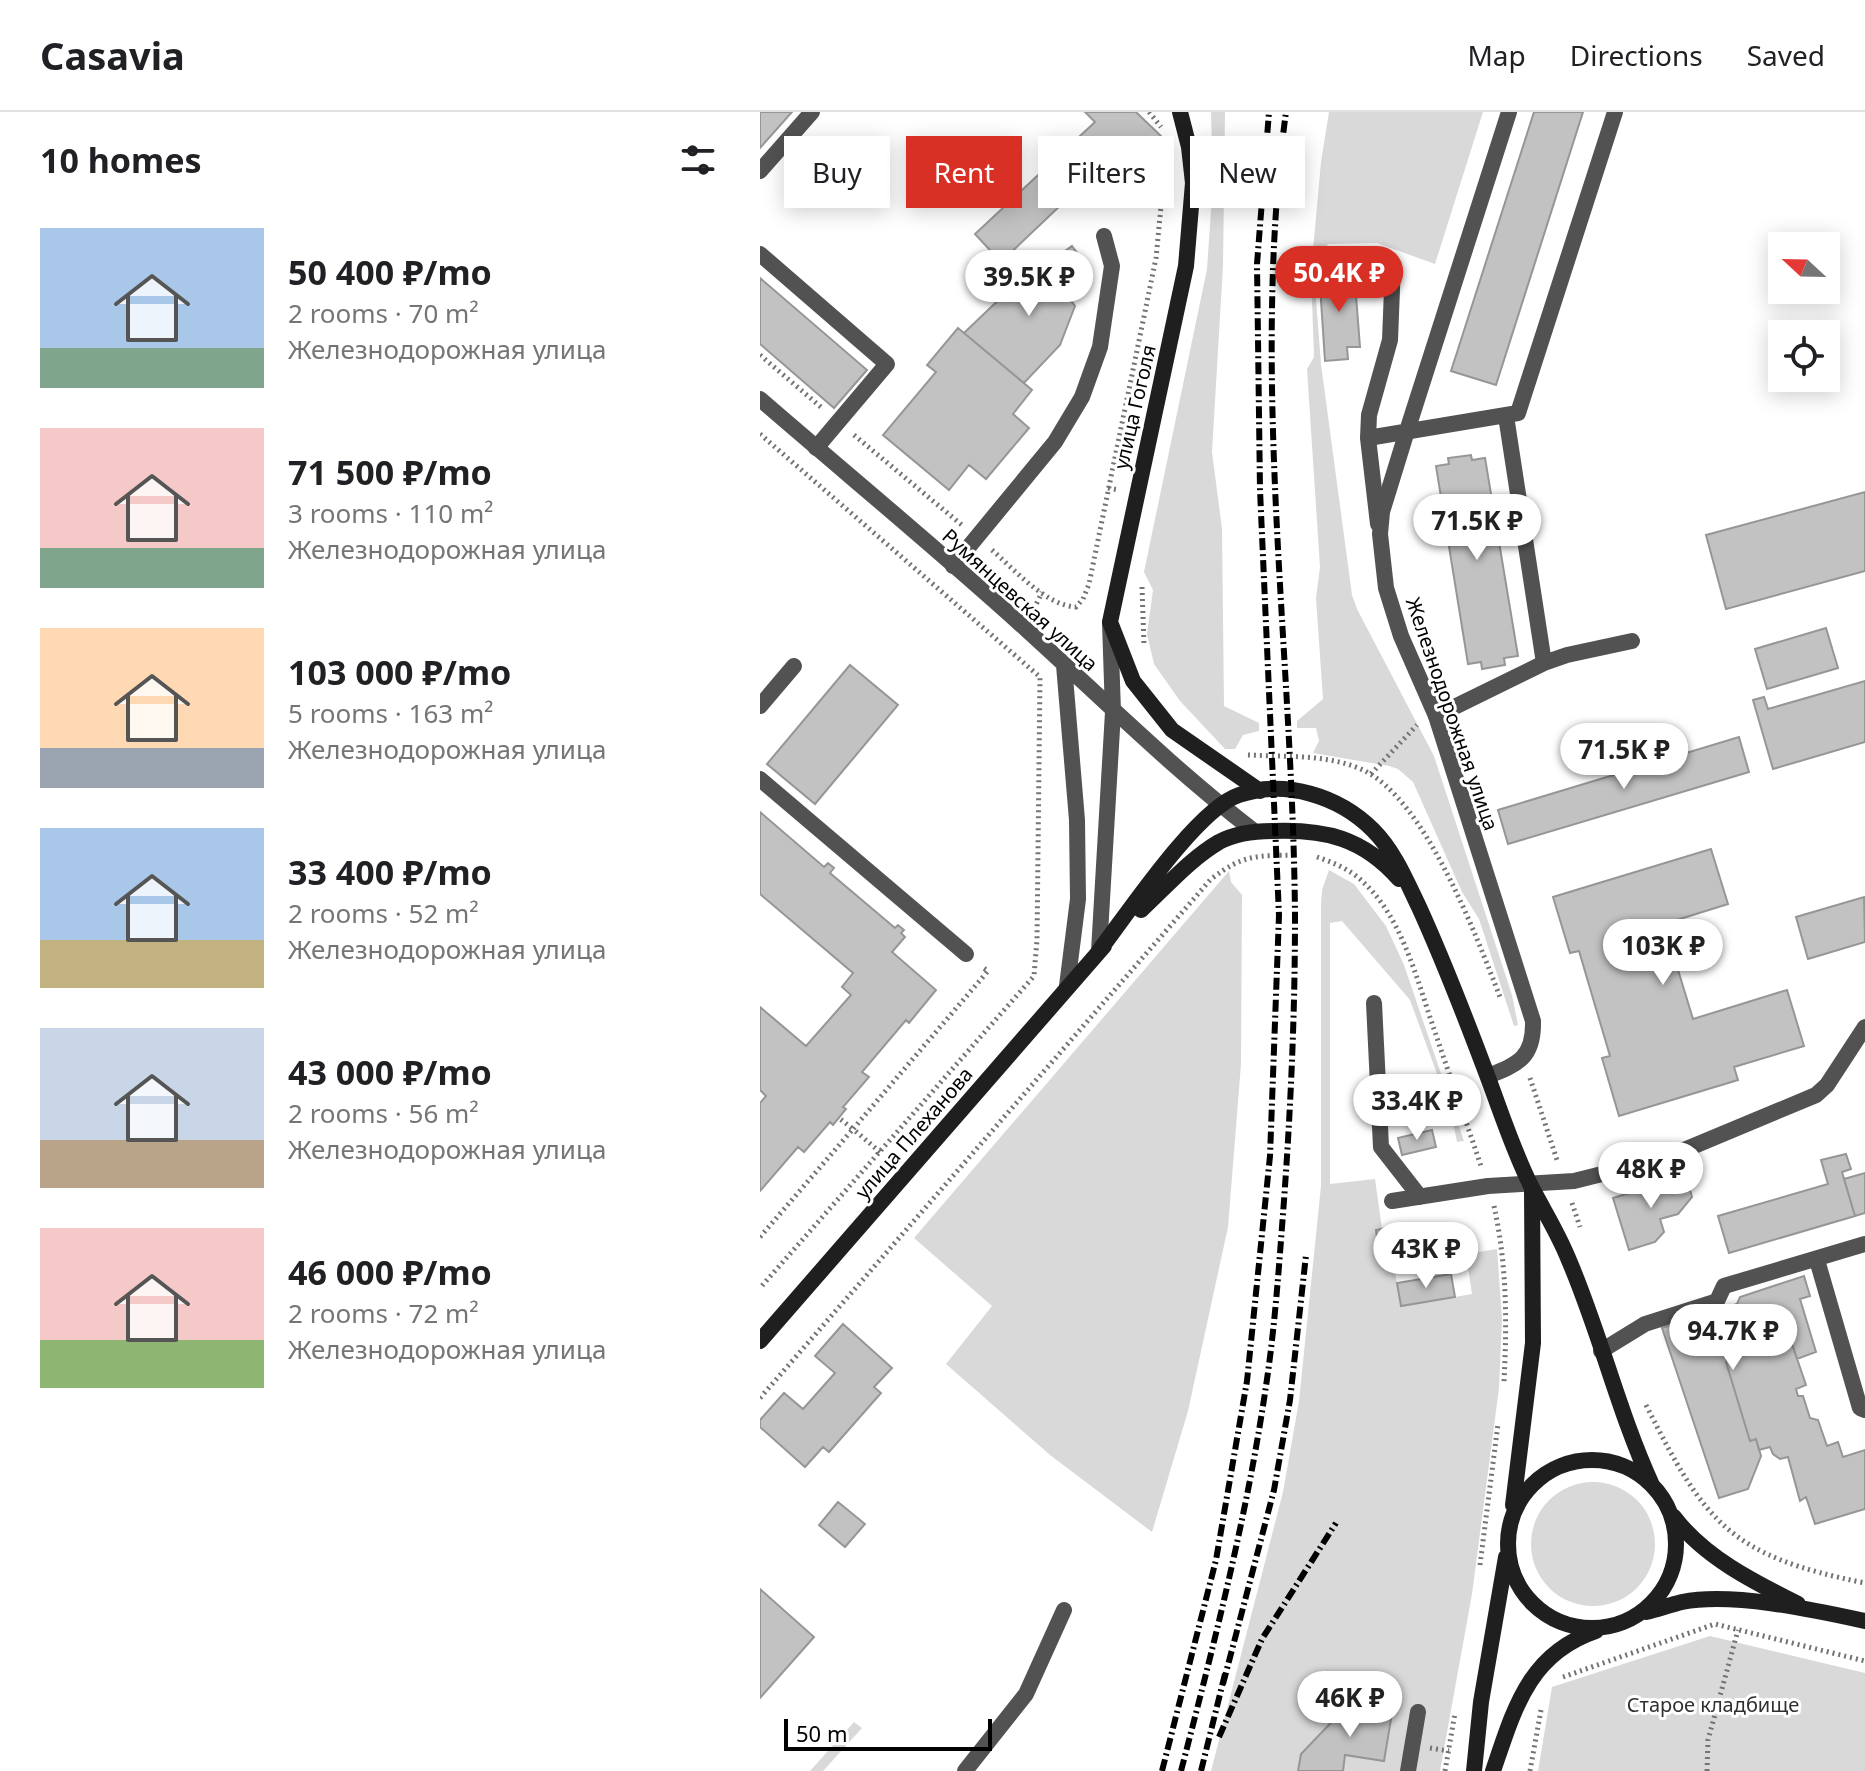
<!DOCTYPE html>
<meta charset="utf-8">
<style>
body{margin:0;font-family:"Noto Sans",sans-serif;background:#f6f6f6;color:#202124;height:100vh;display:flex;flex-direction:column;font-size:30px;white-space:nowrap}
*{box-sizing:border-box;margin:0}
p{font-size:26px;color:#757577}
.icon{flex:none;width:44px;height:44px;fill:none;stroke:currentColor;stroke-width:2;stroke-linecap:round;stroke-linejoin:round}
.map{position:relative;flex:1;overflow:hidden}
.sheet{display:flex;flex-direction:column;background:#fff;width:760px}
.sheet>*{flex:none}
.banner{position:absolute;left:24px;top:24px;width:760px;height:72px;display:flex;gap:16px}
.needle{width:52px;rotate:292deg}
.controls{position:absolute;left:1008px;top:120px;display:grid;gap:16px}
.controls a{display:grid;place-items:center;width:72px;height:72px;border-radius:0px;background:#fff;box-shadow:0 4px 20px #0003;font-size:40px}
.scale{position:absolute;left:24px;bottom:20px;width:208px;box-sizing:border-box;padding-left:8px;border:4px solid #000;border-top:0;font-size:22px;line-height:28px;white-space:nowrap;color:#000;-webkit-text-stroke:6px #fff;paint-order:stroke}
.price{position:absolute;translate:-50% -68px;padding:0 18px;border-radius:28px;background:#fff;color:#222;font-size:26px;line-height:52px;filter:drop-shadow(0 2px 4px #0008)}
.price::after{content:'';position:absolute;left:50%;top:48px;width:24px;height:18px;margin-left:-12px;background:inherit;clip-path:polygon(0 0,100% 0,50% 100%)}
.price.active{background:#d93025;color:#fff}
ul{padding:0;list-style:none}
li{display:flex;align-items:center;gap:24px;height:200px;padding:0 40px}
li span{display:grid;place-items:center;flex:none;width:224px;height:160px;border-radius:0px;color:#555}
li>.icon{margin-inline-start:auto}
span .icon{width:96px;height:96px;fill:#fffc;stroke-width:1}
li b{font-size:34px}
h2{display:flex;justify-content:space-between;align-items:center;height:96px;padding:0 40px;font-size:34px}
.tag{padding:0 28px;border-radius:0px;background:#fff;box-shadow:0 4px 20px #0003;font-size:28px;line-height:72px}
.tag.active{background:#d93025;color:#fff}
header{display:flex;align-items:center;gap:48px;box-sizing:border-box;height:112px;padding:0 40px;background:#fff;border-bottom:2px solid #e0e0e0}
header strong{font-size:38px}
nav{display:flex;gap:44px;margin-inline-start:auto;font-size:28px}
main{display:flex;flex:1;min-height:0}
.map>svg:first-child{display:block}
.green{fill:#d9d9d9}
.building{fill:#c2c2c2;stroke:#969696;stroke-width:2}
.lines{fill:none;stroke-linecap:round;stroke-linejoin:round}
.path{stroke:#747474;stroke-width:5;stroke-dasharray:2 4;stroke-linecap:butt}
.lane{stroke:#525252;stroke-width:16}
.street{stroke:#525252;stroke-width:16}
.secondary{stroke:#1f1f1f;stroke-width:16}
.rail{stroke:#000;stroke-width:6;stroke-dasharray:12 4 2 4;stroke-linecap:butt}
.labels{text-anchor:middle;stroke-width:6;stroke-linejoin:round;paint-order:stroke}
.street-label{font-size:20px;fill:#000;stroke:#fff}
.park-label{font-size:20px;fill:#303030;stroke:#fff}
</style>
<header>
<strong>Casavia</strong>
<nav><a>Map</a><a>Directions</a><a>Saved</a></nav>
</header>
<main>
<section class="sheet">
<h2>10 homes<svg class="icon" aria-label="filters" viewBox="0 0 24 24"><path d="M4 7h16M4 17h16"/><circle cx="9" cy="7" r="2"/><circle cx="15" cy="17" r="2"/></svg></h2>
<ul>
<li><span style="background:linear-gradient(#a9c7e8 75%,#7fa58c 0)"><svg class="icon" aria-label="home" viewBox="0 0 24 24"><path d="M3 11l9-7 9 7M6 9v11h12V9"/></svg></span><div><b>50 400 ₽/mo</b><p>2 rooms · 70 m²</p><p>Железнодорожная улица</p></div></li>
<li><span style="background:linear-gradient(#f6c9c9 75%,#7fa58c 0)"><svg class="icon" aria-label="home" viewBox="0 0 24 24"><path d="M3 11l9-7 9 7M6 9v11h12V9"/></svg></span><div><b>71 500 ₽/mo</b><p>3 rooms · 110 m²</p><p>Железнодорожная улица</p></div></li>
<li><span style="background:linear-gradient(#ffd9b3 75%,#9aa5b1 0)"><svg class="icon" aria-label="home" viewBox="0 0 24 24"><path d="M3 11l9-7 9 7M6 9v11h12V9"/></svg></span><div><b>103 000 ₽/mo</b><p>5 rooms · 163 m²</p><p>Железнодорожная улица</p></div></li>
<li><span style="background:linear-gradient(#a9c7e8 70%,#c2b280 0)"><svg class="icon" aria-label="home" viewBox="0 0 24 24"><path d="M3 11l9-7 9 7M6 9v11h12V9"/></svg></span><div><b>33 400 ₽/mo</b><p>2 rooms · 52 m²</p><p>Железнодорожная улица</p></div></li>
<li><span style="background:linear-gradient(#c9d6e8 70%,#b9a48a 0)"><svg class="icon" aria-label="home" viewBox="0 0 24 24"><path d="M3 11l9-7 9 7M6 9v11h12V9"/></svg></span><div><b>43 000 ₽/mo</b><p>2 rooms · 56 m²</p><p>Железнодорожная улица</p></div></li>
<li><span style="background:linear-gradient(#f6c9c9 70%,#8fb573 0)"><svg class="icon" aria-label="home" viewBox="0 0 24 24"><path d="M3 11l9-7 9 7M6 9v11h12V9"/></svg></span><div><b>46 000 ₽/mo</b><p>2 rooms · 72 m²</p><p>Железнодорожная улица</p></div></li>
</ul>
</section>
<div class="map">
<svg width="1105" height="1659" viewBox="0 0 1105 1659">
<rect width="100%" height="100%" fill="#fff"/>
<path class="green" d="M451 0H465L463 154 452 340 462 417 464 594 499 611V619L483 623 475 637H465L420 589 394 552 387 522 393 478 384 460 447 157 453 70Z
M569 0H723L675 152 617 131 568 132 554 161 561 252 592 483 597 497 674 644 752 883 758 913 754 914 719 807 702 780 653 670 638 657 629 654 553 641 559 629 556 616H537V609L563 587 556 486 560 455 547 257 554 245 551 160 561 50Z
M569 758 594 772 626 814 644 853 704 1029 697 1030 691 1000 650 888 582 809 570 811V1072L615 1067 622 1117 616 1118 621 1152 633 1151 637 1171 695 1185 712 1182 706 1142 737 1137 742 1206 739 1276 712 1482 680 1659H451L523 1380 539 1289 561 1074V793L562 778Z
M469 759 471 770 482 783 481 952 468 1115 428 1299 392 1420 290 1343 186 1252 232 1194 154 1126Z
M771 1432a62 62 0 1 1 124 0a62 62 0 1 1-124 0Z
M950 1524 1105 1561V1659H778L792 1575Z
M94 1610 102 1616 63 1659H50Z"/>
<path class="building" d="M0 0H32L0 36Z
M325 0H376L403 26 379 51 362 35 241 150 215 122 335 10Z
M774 0H823L736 273 691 259Z
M312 134 326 153 299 173 315 194 300 233 264 271 204 221 250 177 282 152 283 155Z
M587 156V171H595L600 235H587L588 247 565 249 559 158Z
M0 166 107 258 74 296 0 232Z
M198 216 272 278 253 302 269 316 226 367 209 353 189 378 123 323 176 260 167 253Z
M711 343 712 348 725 346 758 544 744 546 745 553 722 557 721 550 708 552 676 354 689 352 688 346Z
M1105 380V459L966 497 946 423Z
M1066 516 1078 556 1007 577 995 537Z
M90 553 138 593 55 692 7 652Z
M1105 569V630L1013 657 993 588 1004 585 1008 597Z
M979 625 989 660 748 732 738 698Z
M0 700 64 755 68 751 74 756 70 761 135 816 138 813 144 818 141 821 145 825 132 840 176 878 149 911 146 908 102 960 109 965 83 995 86 997 73 1013 70 1010 44 1040 38 1035 0 1079V991L6 984 0 978V895L46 934 91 883 82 875 93 861 0 782Z
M951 737 968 792 904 812 933 907 1027 878 1044 934 974 955 978 968 859 1004 842 946 850 944 819 839 810 841 793 785Z
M1104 785 1105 830 1048 847 1036 805Z
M672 1018 676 1035 642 1043 638 1026Z
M1086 1042 1091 1057 1082 1060 1095 1104 969 1141 958 1104 1068 1072 1061 1048Z
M1105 1061V1101L1095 1104 1084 1067Z
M926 1064 932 1085 918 1102 900 1107 904 1120 895 1130 869 1138 853 1086Z
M649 1112 655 1147 621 1153 616 1118Z
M691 1162 695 1185 641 1194 637 1171Z
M1044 1164 1050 1184 1040 1187 1056 1240 1037 1247 1032 1232 1017 1227 970 1242 966 1250 990 1329 996 1327 1001 1344 988 1377 959 1386 902 1216 977 1192 980 1185Z
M83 1212 132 1256 114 1275 121 1281 69 1340 63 1335 45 1355 0 1315V1308L24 1281 43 1297 75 1261 55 1244Z
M1017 1227 1032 1232 1046 1273 1036 1277 1038 1284H1043L1050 1306 1058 1308 1067 1334 1078 1330 1083 1345 1105 1338V1397L1055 1412 1046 1385 1040 1389 1028 1345 1020 1347 1013 1342 1010 1335 999 1338 996 1327 990 1329 966 1250 970 1242Z
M78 1390 105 1412 85 1435 59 1413Z
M0 1477 54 1525 0 1586Z
M596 1589 633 1595 624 1649 585 1643 583 1659H538L541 1642 584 1597 594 1599Z"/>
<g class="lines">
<path class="path" d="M389 0 401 15
M0 243 62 296
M0 322 280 565 277 828 274 864 0 1176
M94 323 203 414
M348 376 359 378
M232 438C255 458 285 493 316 495L323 487 329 472 396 146 406 43
M382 475 384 533
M274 497 282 480
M488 643C526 645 568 642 603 658 665 687 716 823 740 885
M611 662 657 613
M557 745C572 750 589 757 601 768 643 805 657 869 675 920 690 965 706 1009 721 1054
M770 966 798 1051
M120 1040 93 1017 228 859 222 855
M812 1091 820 1115
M734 1094C747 1153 747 1210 744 1270
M0 1125 93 1017 79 1006
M0 1286 451 767C484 742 496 744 536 743
M886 1293C946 1413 971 1444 1105 1471
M720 1453 738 1312
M803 1565 955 1512 1105 1549
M670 1636 689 1639
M685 1659 695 1601
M770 1659 781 1598
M947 1659 948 1628 978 1518"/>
<path class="lane" d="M0 59 52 0
M0 142 127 252 56 336
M746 304 784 551
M647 319 749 0
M608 326 758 301 855 0
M618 412 608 326 609 303 630 228 633 152
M193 454 295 330 322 285 340 235 352 154 344 124
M0 594 34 554
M676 604 784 551 807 543 872 529
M0 667 206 842
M614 891 621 1035 660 1085
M632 1089 728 1074 814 1069 846 1061 917 1041 1056 983 1067 973 1105 915
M1057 1148 1100 1296 1105 1298
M841 1239 885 1212 957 1189 964 1174 1105 1132
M205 1659 266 1582 304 1498
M648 1659 658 1600"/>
<path class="street" d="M0 287C89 364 180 439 267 518 342 586 413 657 494 719
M647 319 622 400 620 422 626 476 641 524 676 604 773 909C774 946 758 952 728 964
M304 553 317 708 318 787 307 874
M339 839 353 600 350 511"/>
<path class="secondary" d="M420 0 429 35 433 71 426 154 350 510 373 569 412 618 500 679
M381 798C406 775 430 747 459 730 476 721 494 719 513 719 565 717 603 726 639 767
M339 839C368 801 437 697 479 683 525 667 579 684 613 718 634 739 646 768 659 795 684 850 706 907 727 963 741 1000 754 1041 772 1076 784 1099 798 1121 808 1146 840 1220 858 1299 892 1373
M0 1229 344 834
M748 1432a84 84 0 1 1 168 0a84 84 0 1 1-168 0Z
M753 1393 773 1231 772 1078
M914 1405C944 1445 994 1470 1038 1492
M886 1500C898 1497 910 1493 922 1490 973 1480 1054 1498 1105 1509
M714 1659 721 1590 746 1445
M733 1659C754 1598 768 1542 836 1519"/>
<path class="rail" d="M463 1572 514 1378 530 1288 546 1143
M459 1625 502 1527 576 1411
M402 1659 456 1448 487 1269 510 1044 519 803 500 378 497 152 509 0
M421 1659C454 1532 487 1404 506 1274 514 1221 518 1168 522 1115 530 1012 535 909 535 805 533 540 490 264 526 0
M441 1659 465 1562"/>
</g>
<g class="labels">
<g class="street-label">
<text transform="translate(375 295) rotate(-77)" y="7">улица Гоголя</text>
<text transform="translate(260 488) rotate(42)" y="7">Румянцевская улица</text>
<text transform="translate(692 602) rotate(71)" y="7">Железнодорожная улица</text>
<text transform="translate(154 1021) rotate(-49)" y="7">улица Плеханова</text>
</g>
<g class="park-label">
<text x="953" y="1600">Старое кладбище</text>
</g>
</g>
</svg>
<div class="controls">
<a><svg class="needle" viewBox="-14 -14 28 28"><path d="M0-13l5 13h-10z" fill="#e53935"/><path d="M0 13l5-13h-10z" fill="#757577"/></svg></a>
<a><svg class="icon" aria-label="locate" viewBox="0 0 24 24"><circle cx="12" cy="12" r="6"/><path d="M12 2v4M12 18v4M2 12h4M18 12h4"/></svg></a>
</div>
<div class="scale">50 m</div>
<b class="price active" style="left:579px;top:202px">50.4K ₽</b>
<b class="price" style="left:269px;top:206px">39.5K ₽</b>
<b class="price" style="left:717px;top:450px">71.5K ₽</b>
<b class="price" style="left:864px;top:679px">71.5K ₽</b>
<b class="price" style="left:903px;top:875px">103K ₽</b>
<b class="price" style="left:657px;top:1030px">33.4K ₽</b>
<b class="price" style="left:891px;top:1098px">48K ₽</b>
<b class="price" style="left:666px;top:1178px">43K ₽</b>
<b class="price" style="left:973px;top:1260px">94.7K ₽</b>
<b class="price" style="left:590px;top:1627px">46K ₽</b>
<div class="banner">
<a class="tag">Buy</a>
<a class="tag active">Rent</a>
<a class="tag">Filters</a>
<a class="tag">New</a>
</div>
</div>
</main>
